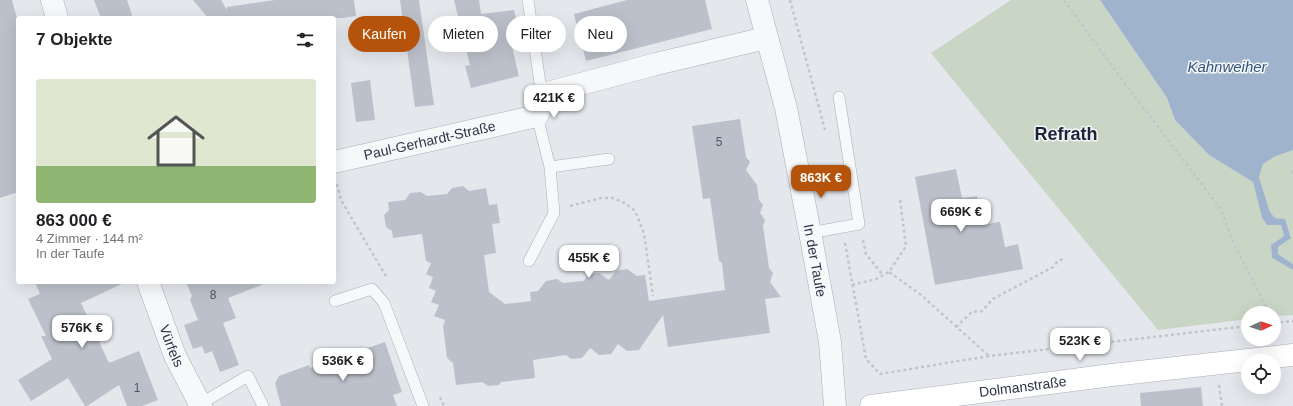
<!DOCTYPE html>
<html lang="de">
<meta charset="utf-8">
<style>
body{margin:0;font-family:Arial,sans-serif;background:#f6f6f6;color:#202124;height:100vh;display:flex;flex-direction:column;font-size:15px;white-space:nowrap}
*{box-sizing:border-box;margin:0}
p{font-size:13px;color:#757577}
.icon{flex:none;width:22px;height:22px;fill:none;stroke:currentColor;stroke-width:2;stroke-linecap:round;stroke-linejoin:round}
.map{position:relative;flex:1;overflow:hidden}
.side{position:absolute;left:16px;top:16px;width:320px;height:268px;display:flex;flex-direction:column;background:#fff;border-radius:4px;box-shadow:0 4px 16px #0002}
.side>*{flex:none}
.guide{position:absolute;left:348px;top:16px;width:380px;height:36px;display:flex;gap:8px}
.needle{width:26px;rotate:87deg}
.fabs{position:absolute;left:1241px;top:306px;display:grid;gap:8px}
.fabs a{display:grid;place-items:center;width:40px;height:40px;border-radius:50%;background:#fff;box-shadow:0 4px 16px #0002;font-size:20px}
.price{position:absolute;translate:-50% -34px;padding:0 9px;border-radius:8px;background:#fff;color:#222;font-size:13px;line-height:26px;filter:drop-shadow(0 1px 2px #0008)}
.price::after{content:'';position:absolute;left:50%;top:24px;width:12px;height:9px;margin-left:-6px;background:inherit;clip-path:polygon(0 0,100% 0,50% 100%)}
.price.on{background:#b45309;color:#fff}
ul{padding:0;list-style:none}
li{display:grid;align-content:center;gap:8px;height:212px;padding:0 20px}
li+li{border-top:1px solid #e0e0e0}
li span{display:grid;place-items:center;height:124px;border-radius:4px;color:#555}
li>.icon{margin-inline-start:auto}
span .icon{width:72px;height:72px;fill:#fffc;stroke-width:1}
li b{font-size:17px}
h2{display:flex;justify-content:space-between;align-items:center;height:48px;padding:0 20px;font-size:17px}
.pill{padding:0 14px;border-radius:18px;background:#fff;box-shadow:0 4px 16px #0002;font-size:14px;line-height:36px}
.pill.on{background:#b45309;color:#fff}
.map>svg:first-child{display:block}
.green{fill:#c9d6c5}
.water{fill:#9fb4cc}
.building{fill:#bbc0ca}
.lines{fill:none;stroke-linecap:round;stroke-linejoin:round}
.service-casing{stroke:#a9aeb7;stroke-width:12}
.minor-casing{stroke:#a9aeb7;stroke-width:23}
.tertiary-casing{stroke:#a9aeb7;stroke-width:23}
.secondary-casing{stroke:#a9aeb7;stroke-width:23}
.path{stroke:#c2c5cb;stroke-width:2.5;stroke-dasharray:3 3;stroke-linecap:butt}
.service{stroke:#f7f8fa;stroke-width:11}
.minor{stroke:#f7f8fa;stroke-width:22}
.tertiary{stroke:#f7f8fa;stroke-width:22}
.secondary{stroke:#fff;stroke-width:22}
.labels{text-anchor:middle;stroke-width:3;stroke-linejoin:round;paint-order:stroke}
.number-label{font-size:12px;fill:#4f5766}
.street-label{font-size:14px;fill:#2b3445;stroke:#f4f6f9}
.water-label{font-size:15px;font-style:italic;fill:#34527a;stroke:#f4f6f9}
.district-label{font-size:18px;font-weight:bold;fill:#1d2536;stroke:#f4f6f9}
</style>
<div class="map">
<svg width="1293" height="406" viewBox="0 0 1293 406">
<rect width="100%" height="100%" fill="#e4e7ec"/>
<path class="green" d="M1011 0H1100L1167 98 1175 120 1209 155 1253 182 1262 218 1267 225H1281L1284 236 1271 245 1272 258 1293 270V315L1274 316V313H1248V319L1158 330 931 53Z
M1293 150V264L1278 254V247L1291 237 1285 219 1275 218 1270 212 1259 177 1263 164 1274 157Z"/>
<path class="water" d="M1100 0H1293V150L1274 157 1263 164 1259 177 1270 212 1275 218 1285 219 1291 238 1278 247V254L1293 264V270L1272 258 1271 245 1284 236 1281 225H1267L1262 218 1253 182 1209 155 1175 120 1167 98Z"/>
<path class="building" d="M0 0H12L18 22V192L0 198Z
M94 0H127L133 18H101Z
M193 0H221L227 10V7L275 0H354L356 16 342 18H208Z
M400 0H419L434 105 415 107Z
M454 0H479L481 14 514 10 520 34 514 36 516 46 512 47 519 76 471 88 465 66 470 65Z
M627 0H705L712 29 586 61 574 14Z
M370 80 375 120 356 122 351 83Z
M740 119 746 157 750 162 746 170 757 185 759 200 763 205 760 213 765 220 763 226 769 268 773 273 770 282 781 297 765 299 770 333 668 347 663 315 639 350 627 351 618 344 611 354 599 355 590 348 582 358 571 359 566 355 533 360 535 378 501 382 499 385 488 386 482 382 456 385 453 363 447 358 443 326 445 320 434 316 439 305 431 302 436 291 429 288 433 277 426 274 431 263 426 261 422 234 393 238 392 231 386 227 384 215 389 210 388 202 405 200 410 193 421 192 427 196 447 194 452 188 463 186 469 191 486 188 489 205 497 204 500 223 492 224 496 253 484 255 489 292 505 304 531 301 530 292 538 291 546 281 557 279 563 283 584 281 588 275 599 273 609 280 616 271 627 269 637 276 645 275 649 301 725 290 722 263 719 261 710 198 703 199 692 126Z
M956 169 962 198 977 196 982 225 1000 222 1005 247 1018 244 1023 269 935 285 915 177Z
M35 282H126L81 303 109 363 139 351 158 400 142 406H127L119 385 87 406H85L68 378 31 401 18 380 52 359 41 336H46L28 299 40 294Z
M186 282H264V284L228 298 236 318 223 323 239 365 220 372 212 351 205 354 202 346 193 349 184 325 198 320 190 300 192 296Z
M385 342 402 392 393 395 397 406H281L275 383 279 376 309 365 310 368Z
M1201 387 1203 406H1141L1140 393Z"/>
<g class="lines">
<g class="service-casing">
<path id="service" d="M528 0 540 83 547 93
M537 116 550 167 609 159
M810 233 859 224 839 97
M529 261 554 213 550 167
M335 301 372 289 384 303 423 406
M200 404 248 376 263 406"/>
</g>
<g class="minor-casing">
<g id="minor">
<path id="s1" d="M757 0 786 108 812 243 830 342 835 406"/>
<path id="s2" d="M334 162 537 116 547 93 656 64 766 38"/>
</g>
</g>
<g class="tertiary-casing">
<g id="tertiary">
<path d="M52 0 57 18"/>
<path id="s3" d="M148 282 175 356 201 406"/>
</g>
</g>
<g class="secondary-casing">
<g id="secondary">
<path id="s4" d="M871 406 1112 375 1293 355"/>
</g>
</g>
<path class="path" d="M790 0 825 130
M1064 0 1123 81 1220 208 1235 246 1269 313
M1291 171 1293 174
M337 184 341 200 387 278
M900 200 906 246 889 272 921 295 989 356
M570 206 601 198H613L625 203 633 209 637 215 644 234 653 296
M863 240 866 254 883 275
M845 243 866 359 880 374 989 356 1248 326
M852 285 876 279 889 272
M1274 322 1278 334
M1274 323 1293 321
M956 327 972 312 982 311 993 299 1053 267 1058 261 1063 259
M1219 385 1222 406
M440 397 444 406"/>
<use href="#service" class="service"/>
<use href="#minor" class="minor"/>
<use href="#tertiary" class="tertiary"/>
<use href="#secondary" class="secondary"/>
</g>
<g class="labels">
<g class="number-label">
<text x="719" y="146">5</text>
<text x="213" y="299">8</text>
<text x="137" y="392">1</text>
</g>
<g class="street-label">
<text dy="5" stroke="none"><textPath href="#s2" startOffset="98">Paul-Gerhardt-Straße</textPath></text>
<text dy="5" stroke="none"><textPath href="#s1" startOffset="267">In der Taufe</textPath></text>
<text dy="5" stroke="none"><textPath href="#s3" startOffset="68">Vürfels</textPath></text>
<text dy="5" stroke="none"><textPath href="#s4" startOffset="153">Dolmanstraße</textPath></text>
</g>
<g class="water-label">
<text x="1227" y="72">Kahnweiher</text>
</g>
<g class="district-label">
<text x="1066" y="140">Refrath</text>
</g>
</g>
</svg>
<div class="fabs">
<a><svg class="needle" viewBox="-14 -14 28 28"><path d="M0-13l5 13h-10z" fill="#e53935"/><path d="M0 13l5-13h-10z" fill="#757577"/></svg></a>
<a><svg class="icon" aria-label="locate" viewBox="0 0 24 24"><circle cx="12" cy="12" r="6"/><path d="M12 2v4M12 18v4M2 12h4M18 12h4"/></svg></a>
</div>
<b class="price" style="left:554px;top:119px">421K €</b>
<b class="price on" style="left:821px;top:199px">863K €</b>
<b class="price" style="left:961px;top:233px">669K €</b>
<b class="price" style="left:589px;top:279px">455K €</b>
<b class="price" style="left:82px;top:349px">576K €</b>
<b class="price" style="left:1080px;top:362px">523K €</b>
<b class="price" style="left:343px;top:382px">536K €</b>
<div class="guide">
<a class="pill on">Kaufen</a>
<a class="pill">Mieten</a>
<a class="pill">Filter</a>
<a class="pill">Neu</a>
</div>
<section class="side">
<h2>7 Objekte<svg class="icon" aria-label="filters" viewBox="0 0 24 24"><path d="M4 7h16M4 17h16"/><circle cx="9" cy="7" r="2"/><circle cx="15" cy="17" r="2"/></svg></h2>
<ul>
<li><span style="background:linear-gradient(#dfe7d0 70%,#8fb573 0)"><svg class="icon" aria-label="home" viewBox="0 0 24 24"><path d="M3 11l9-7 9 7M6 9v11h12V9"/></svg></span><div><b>863 000 €</b><p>4 Zimmer · 144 m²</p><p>In der Taufe</p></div></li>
</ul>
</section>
</div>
